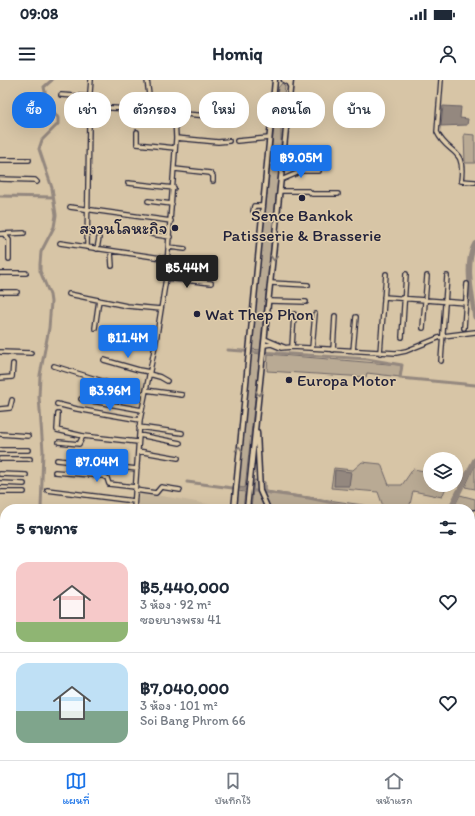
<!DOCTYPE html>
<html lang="th">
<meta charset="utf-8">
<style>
body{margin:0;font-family:Itim,"Playpen Sans Thai",sans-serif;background:#f2f2f3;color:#1f2937;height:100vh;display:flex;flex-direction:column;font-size:15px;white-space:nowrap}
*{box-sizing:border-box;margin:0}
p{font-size:13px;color:#747a83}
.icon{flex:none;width:22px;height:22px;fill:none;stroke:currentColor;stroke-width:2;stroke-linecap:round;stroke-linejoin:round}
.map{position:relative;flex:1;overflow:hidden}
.sheet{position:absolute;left:0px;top:424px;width:475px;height:256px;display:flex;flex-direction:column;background:#fff;border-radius:16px 16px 0 0;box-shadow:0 4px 16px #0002}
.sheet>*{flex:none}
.banner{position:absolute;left:12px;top:12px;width:451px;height:36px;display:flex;gap:8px}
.fabs{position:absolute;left:423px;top:372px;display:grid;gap:8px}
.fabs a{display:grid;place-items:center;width:40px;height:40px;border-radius:50%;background:#fff;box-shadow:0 4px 16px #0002;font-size:20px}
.price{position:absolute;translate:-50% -34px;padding:0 9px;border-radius:4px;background:#1a73e8;color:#fff;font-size:13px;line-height:26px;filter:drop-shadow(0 1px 2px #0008)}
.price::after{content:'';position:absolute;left:50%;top:24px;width:12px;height:9px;margin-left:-6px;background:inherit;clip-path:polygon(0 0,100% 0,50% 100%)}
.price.current{background:#222;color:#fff}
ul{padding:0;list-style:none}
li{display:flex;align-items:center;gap:12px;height:100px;padding:0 16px}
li+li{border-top:1px solid #e0e1e3}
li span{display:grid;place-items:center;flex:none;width:112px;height:80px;border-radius:12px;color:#555}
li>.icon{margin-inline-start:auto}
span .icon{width:48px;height:48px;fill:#fffc;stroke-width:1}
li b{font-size:17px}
h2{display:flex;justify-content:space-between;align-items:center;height:48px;padding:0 16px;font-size:17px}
.pill{padding:0 14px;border-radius:16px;background:#fff;box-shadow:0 4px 16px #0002;font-size:14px;line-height:36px}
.pill.current{background:#1a73e8;color:#fff}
.status{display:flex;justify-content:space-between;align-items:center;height:28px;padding:0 20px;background:#fff;direction:ltr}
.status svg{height:11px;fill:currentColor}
header{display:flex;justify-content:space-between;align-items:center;height:52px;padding:0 16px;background:#fff;font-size:18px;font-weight:700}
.tabs{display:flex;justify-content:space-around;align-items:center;height:56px;border-top:1px solid #e0e1e3;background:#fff;font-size:11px;color:#747a83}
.tabs a{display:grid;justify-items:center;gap:2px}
.tabs .current{color:#1a73e8}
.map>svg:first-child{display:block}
.built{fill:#c8b89d}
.green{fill:#b9aa94;stroke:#6e6668}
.water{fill:#94887f;stroke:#665f64}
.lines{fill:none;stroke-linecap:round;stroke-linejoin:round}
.canal{stroke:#94887f;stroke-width:3}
.river{stroke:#94887f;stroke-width:5.5}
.minor-casing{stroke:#22223b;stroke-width:6}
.major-casing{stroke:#22223b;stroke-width:7}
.minor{stroke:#dfccaa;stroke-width:3.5}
.major{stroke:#dfccaa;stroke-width:4}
.oneway{stroke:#807772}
.poi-dot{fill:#22223b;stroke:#dfccaa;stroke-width:1.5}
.labels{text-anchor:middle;stroke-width:3;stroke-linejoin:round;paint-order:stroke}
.poi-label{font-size:17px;fill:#22223b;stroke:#dfccaa;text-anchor:start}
</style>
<div class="status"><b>09:08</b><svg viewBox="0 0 49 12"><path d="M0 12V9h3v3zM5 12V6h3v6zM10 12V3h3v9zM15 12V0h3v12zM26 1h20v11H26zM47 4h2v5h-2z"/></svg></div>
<header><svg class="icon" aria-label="menu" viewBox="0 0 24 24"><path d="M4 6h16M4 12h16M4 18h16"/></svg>Homiq<svg class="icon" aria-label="person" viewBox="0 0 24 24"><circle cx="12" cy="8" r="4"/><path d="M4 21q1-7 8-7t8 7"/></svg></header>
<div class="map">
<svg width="475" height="680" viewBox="0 0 475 680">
<rect width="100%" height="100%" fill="#d7c5a6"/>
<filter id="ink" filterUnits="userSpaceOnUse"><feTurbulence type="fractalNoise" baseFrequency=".025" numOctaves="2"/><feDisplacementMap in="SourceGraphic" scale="8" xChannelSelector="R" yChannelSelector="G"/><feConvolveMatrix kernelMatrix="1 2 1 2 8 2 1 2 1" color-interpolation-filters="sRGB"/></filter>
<g filter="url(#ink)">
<path class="built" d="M139 412 230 428 229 429H137Z"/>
<path class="green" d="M282 3 285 6 281 42V70L260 270 251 269 278 8Z
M464 54 475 55V83H465Z
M250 272 260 274 245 408 238 407Z
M268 274 401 285 400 297 367 293 366 297 267 291Z
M362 382 381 384 389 405H402L413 389 430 392V405H447L442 417 413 411 409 429H384L378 412 331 408 334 388 353 390Z
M475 385V409L465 407Z
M254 400 265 402V411L370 426 373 429H251Z
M238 411 245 412 243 429H236Z
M460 415 475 419V430L455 425Z"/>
<path class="water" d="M443 26 461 27 460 38 468 39 467 45 441 46Z
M335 390 351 392 349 406H334Z"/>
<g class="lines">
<path class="canal" d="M0 116 53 117
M228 270 367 279 402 285 400 298 475 305
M187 402 309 418 361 429
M41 429 43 371 39 317 40 295 49 248 51 222 50 215 40 191V184L41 172 54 147 56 135 52 108 39 69 42 60 58 44V38L47 21 44 7 52 0
M376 429H379
M35 675V680
M219 675 276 680"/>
<path class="river" d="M475 164C464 184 472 215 475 237
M450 429 475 380
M276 680V675"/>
<g class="minor-casing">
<path id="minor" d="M91 0 89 24 92 27 151 30
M441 0 437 52C448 76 466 66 461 101L475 102
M61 15 90 17
M171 33 223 37
M137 52V64L175 68
M176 58 218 62 229 61
M237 61 269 58
M0 80H29
M175 89 210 93 213 96V101
M0 99 35 100 37 102
M281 100 302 91H319
M128 103 174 108
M280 111H309L312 114H338
M148 121 172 124
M70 127 171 141
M253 131 254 126H262
M0 154 24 153
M4 154 9 160V179
M151 154 170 157
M60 163 168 179
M87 167 89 44
M169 167 185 169
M97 169 99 158
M111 171 112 186
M0 193H26
M166 198 211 203
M271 203 308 205
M0 212H17
M69 214 127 226 161 229
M384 217 466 223
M270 221 306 222
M95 248 99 220
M423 248 427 196
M464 248 467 204
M402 257 406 194
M265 259 284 267
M265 265 271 264 281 268 292 267 396 273 406 271 443 256 475 252
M292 267 294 234
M312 268 315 234
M333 270 335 236
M353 271 356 237
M0 272 31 273
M380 273 386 194
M104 280 139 290 150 292
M441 281 447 196
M54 286 144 314
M149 294 160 297 167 301
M0 298 12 297 13 284
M146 310 182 315
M81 319 142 330
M57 324 77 329 140 340
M0 329 10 328 12 320
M58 334 57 350 83 356
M139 347 182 353
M0 354 28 356
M139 355 180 363
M59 362 79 364 83 356 138 362
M0 370H28
M138 371 178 378
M0 379H30
M57 380 137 389
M55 392 103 396 107 398 109 404 135 407
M0 394 26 395
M0 403 24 404
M47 410 134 421
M135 410 156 413 161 407 180 410
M0 412H24
M134 429 140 340 156 261 166 198 176 58 175 37 169 33 151 30 147 0
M0 444H5
M470 444 474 432H475
M0 461H5
M470 563 475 565
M0 573H5
M0 596H5
M470 599 475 589
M0 604H5
M470 608 475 611
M470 640 475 642
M472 652 475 645
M0 653 4 654 5 657
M0 671H5
M20 675 21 680
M39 676 52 680
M109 680V675
M292 680 293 675
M314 680 315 675
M336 680 338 675
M360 680 361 676
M437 680 439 675"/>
</g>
<g class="major-casing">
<path id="major" d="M284 0 288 2 290 6
M257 352 260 411 268 429
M234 429 275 0
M247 429 291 0
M470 507H475
M470 517H475
M0 537H5
M0 542 5 541
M0 552H5
M0 556H5
M207 680 208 675
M220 680 221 675"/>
</g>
<use href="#minor" class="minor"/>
<use href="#major" class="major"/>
</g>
<defs><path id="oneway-chevron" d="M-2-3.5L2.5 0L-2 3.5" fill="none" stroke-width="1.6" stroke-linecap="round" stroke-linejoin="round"/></defs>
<g class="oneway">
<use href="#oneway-chevron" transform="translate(274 178) rotate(95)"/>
<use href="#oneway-chevron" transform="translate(259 313) rotate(96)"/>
<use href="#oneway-chevron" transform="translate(239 369) rotate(-85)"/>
</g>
</g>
<g class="poi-dot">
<circle cx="302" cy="118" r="4"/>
<circle cx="175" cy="148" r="4"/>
<circle cx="197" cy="234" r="4"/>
<circle cx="289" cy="300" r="4"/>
</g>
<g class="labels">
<g class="poi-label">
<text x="302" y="141" text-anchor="middle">Sence Bankok<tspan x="302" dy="20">Patisserie &amp; Brasserie</tspan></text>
<text x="167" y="154" text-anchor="end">สงวนโลหะกิจ</text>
<text x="205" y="240">Wat Thep Phon</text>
<text x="297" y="306">Europa Motor</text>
</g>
</g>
</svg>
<div class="fabs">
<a><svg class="icon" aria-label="layers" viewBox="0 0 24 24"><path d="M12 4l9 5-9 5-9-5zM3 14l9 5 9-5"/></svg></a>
</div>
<b class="price" style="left:301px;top:99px">฿9.05M</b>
<b class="price current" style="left:187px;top:209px">฿5.44M</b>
<b class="price" style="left:128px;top:279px">฿11.4M</b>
<b class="price" style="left:110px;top:332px">฿3.96M</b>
<b class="price" style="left:97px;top:403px">฿7.04M</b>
<div class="banner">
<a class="pill current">ซื้อ</a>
<a class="pill">เช่า</a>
<a class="pill">ตัวกรอง</a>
<a class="pill">ใหม่</a>
<a class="pill">คอนโด</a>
<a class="pill">บ้าน</a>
</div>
<section class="sheet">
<h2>5 รายการ<svg class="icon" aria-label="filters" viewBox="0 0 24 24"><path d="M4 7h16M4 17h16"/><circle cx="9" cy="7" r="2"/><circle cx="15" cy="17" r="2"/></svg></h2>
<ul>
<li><span style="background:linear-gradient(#f6c9c9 75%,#8fb573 0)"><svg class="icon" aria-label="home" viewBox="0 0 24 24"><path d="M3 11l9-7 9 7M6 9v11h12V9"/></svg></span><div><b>฿5,440,000</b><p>3 ห้อง · 92 m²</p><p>ซอยบางพรม 41</p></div><svg class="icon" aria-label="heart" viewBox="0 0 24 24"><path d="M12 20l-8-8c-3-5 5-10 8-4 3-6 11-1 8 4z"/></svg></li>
<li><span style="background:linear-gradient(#bfe0f5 60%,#7fa58c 0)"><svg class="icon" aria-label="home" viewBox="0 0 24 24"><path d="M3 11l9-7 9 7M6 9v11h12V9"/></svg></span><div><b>฿7,040,000</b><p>3 ห้อง · 101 m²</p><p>Soi Bang Phrom 66</p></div><svg class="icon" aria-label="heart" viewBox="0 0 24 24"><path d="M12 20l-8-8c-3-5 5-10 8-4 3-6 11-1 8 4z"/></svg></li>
</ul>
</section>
</div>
<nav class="tabs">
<a class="current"><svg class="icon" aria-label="map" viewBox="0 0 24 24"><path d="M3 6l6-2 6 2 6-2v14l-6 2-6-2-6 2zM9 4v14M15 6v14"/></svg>แผนที่</a>
<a><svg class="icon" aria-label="saved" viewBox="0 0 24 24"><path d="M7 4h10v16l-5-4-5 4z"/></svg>บันทึกไว้</a>
<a><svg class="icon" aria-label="home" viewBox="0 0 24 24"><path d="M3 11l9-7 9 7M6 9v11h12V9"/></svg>หน้าแรก</a>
</nav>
